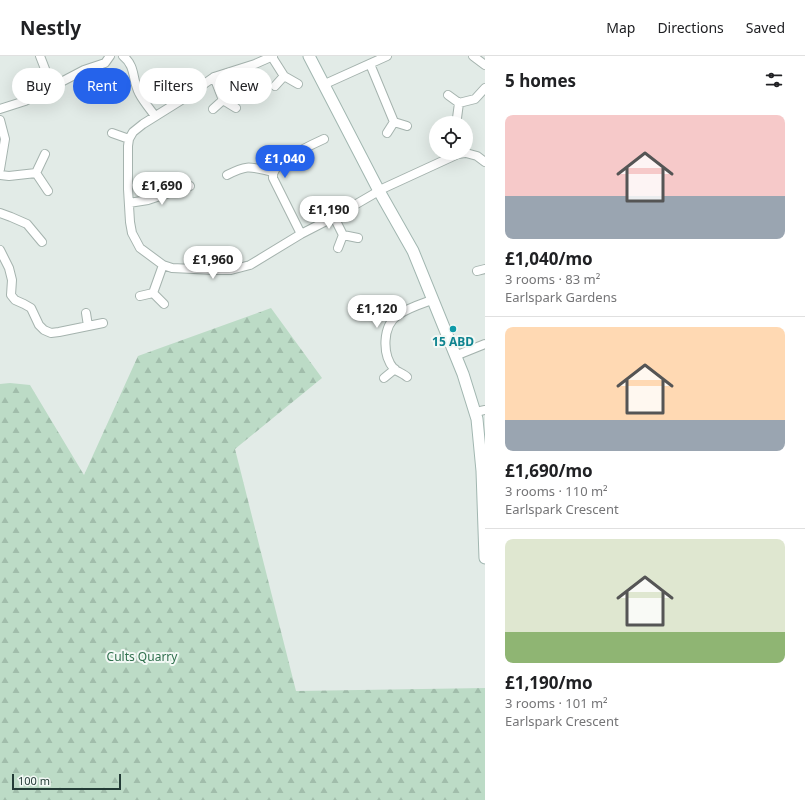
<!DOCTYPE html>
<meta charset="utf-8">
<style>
body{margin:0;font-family:"Noto Sans",sans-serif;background:#f2f2f2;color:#202124;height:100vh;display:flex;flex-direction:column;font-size:15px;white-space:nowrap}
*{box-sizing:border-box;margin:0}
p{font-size:13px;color:#757577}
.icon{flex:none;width:22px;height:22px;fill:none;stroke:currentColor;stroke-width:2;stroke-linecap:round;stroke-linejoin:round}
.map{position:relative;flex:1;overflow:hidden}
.details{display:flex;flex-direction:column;background:#fff;width:320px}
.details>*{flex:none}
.banner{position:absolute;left:12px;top:12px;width:380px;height:36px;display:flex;gap:8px}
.controls{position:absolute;left:429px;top:60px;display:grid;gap:8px}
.controls a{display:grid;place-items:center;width:44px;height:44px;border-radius:50%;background:#fff;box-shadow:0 4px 16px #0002;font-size:20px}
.scale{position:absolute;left:12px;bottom:10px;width:109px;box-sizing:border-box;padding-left:4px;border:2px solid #233b36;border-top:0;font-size:11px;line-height:14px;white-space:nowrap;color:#233b36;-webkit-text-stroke:3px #f2f8f5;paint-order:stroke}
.price{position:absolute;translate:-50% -34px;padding:0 9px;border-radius:14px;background:#fff;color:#222;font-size:13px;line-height:26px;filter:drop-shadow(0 1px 2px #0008)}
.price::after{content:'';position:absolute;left:50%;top:24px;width:12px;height:9px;margin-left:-6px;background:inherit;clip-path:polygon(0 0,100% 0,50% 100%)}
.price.current{background:#2563eb;color:#fff}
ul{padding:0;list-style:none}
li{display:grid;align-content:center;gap:8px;height:212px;padding:0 20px}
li+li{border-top:1px solid #e0e0e0}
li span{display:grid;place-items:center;height:124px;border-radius:8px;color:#555}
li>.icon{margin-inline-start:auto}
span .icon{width:72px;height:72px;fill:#fffc;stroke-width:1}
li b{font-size:17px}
h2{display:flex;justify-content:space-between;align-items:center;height:48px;padding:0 20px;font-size:17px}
.pill{padding:0 14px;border-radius:18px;background:#fff;box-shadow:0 4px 16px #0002;font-size:14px;line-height:36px}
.pill.current{background:#2563eb;color:#fff}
header{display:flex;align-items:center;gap:24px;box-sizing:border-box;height:56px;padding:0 20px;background:#fff;border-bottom:1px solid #e0e0e0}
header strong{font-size:19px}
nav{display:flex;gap:22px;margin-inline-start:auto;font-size:14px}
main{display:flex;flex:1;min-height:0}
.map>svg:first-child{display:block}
.forest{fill:url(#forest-firs)}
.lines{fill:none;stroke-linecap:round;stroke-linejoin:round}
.street-casing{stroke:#a5b3ae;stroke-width:10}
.secondary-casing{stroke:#a1b6b0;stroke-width:13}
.street{stroke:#fff;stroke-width:8}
.secondary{stroke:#fff;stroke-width:11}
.culture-dot{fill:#0f9aa8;stroke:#f2f8f5;stroke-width:1.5}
.labels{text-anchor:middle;stroke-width:4;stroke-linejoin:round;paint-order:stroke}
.culture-label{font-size:12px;font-weight:bold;fill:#0d838f;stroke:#f2f8f5}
.park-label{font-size:12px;fill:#2f6f4c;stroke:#f2f8f5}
</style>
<header>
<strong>Nestly</strong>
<nav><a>Map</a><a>Directions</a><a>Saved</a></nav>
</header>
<main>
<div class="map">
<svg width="485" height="744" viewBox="0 0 485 744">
<defs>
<pattern id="forest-firs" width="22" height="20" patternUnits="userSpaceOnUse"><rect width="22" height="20" fill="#bcdbc6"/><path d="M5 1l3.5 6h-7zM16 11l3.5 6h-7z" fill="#a1bdab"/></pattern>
</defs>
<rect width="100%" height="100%" fill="#e2ebe7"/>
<path class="forest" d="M271 252 322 322 235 393 296 635 485 632V744H0V328L10 327 30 329 84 419 138 300Z"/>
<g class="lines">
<g class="street-casing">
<path id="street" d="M40 0 52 31
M123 0C136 10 132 24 139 37 143 45 150 53 155 60
M273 0 255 8 214 21 183 43 143 68 133 76 129 83 128 90V133L130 166 132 177 140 192 163 209 172 212 215 214H231L250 209 301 178 334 161 384 132 458 98 465 97
M473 0 485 9
M272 1 284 20
M370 8 394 66
M214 21 223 44
M325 28 387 0
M275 30 284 20 298 28
M448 39 459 47 475 43 485 32
M0 53 25 45 84 14 105 7 110 0
M213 53 223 44 236 52
M457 62 459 47
M0 64 5 83 0 113
M112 77 129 83
M387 77 394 66 407 70
M466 97 477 100 485 106
M45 98 36 117 48 135
M0 119 9 120 36 117
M227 119C249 108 250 111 273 116
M129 147 148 144 190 130
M0 157 11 161 27 168 42 186
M334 161 343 179
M301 178 273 122C273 121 273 117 274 116 278 104 313 88 324 83
M338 192 343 179 358 182
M0 194 9 212 12 224 11 239 15 244 24 248 31 252 39 269 44 274 51 277 59 276 103 267
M477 215 485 213
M153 237 163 209
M140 240 153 237 164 248
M86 257 88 270
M455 300 485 288
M407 321C404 318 398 316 394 313 382 299 382 270 398 259 408 252 421 248 432 244
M384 322 395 313
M476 356 485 354"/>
</g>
<g class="secondary-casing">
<path id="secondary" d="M309 0 379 135 413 195 463 318 477 363 482 415 485 502"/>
</g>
<use href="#street" class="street"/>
<use href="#secondary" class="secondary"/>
</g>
<circle class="culture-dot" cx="453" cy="273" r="4"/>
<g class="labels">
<g class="culture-label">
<text x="453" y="290">15 ABD</text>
</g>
<g class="park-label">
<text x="142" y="605">Cults Quarry</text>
</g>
</g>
</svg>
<div class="controls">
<a><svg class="icon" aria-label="locate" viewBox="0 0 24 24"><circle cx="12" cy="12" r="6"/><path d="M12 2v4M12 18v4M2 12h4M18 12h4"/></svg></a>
</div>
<div class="scale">100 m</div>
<b class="price current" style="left:285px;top:123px">£1,040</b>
<b class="price" style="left:162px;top:150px">£1,690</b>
<b class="price" style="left:329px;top:174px">£1,190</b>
<b class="price" style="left:213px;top:224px">£1,960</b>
<b class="price" style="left:377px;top:273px">£1,120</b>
<div class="banner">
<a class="pill">Buy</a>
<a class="pill current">Rent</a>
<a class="pill">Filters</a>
<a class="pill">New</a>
</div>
</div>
<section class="details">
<h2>5 homes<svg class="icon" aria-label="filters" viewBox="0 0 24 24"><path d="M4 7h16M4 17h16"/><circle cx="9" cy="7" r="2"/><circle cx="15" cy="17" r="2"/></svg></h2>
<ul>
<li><span style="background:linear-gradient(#f6c9c9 65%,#9aa5b1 0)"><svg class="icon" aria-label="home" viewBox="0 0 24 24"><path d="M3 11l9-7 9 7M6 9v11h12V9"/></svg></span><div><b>£1,040/mo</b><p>3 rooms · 83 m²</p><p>Earlspark Gardens</p></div></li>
<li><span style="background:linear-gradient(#ffd9b3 75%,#9aa5b1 0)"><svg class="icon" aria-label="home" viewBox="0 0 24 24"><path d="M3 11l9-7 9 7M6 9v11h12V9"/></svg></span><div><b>£1,690/mo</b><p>3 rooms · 110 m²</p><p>Earlspark Crescent</p></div></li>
<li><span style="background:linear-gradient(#dfe7d0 75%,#8fb573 0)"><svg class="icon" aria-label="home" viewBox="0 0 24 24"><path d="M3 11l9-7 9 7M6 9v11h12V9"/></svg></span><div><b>£1,190/mo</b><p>3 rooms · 101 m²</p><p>Earlspark Crescent</p></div></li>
</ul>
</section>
</main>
